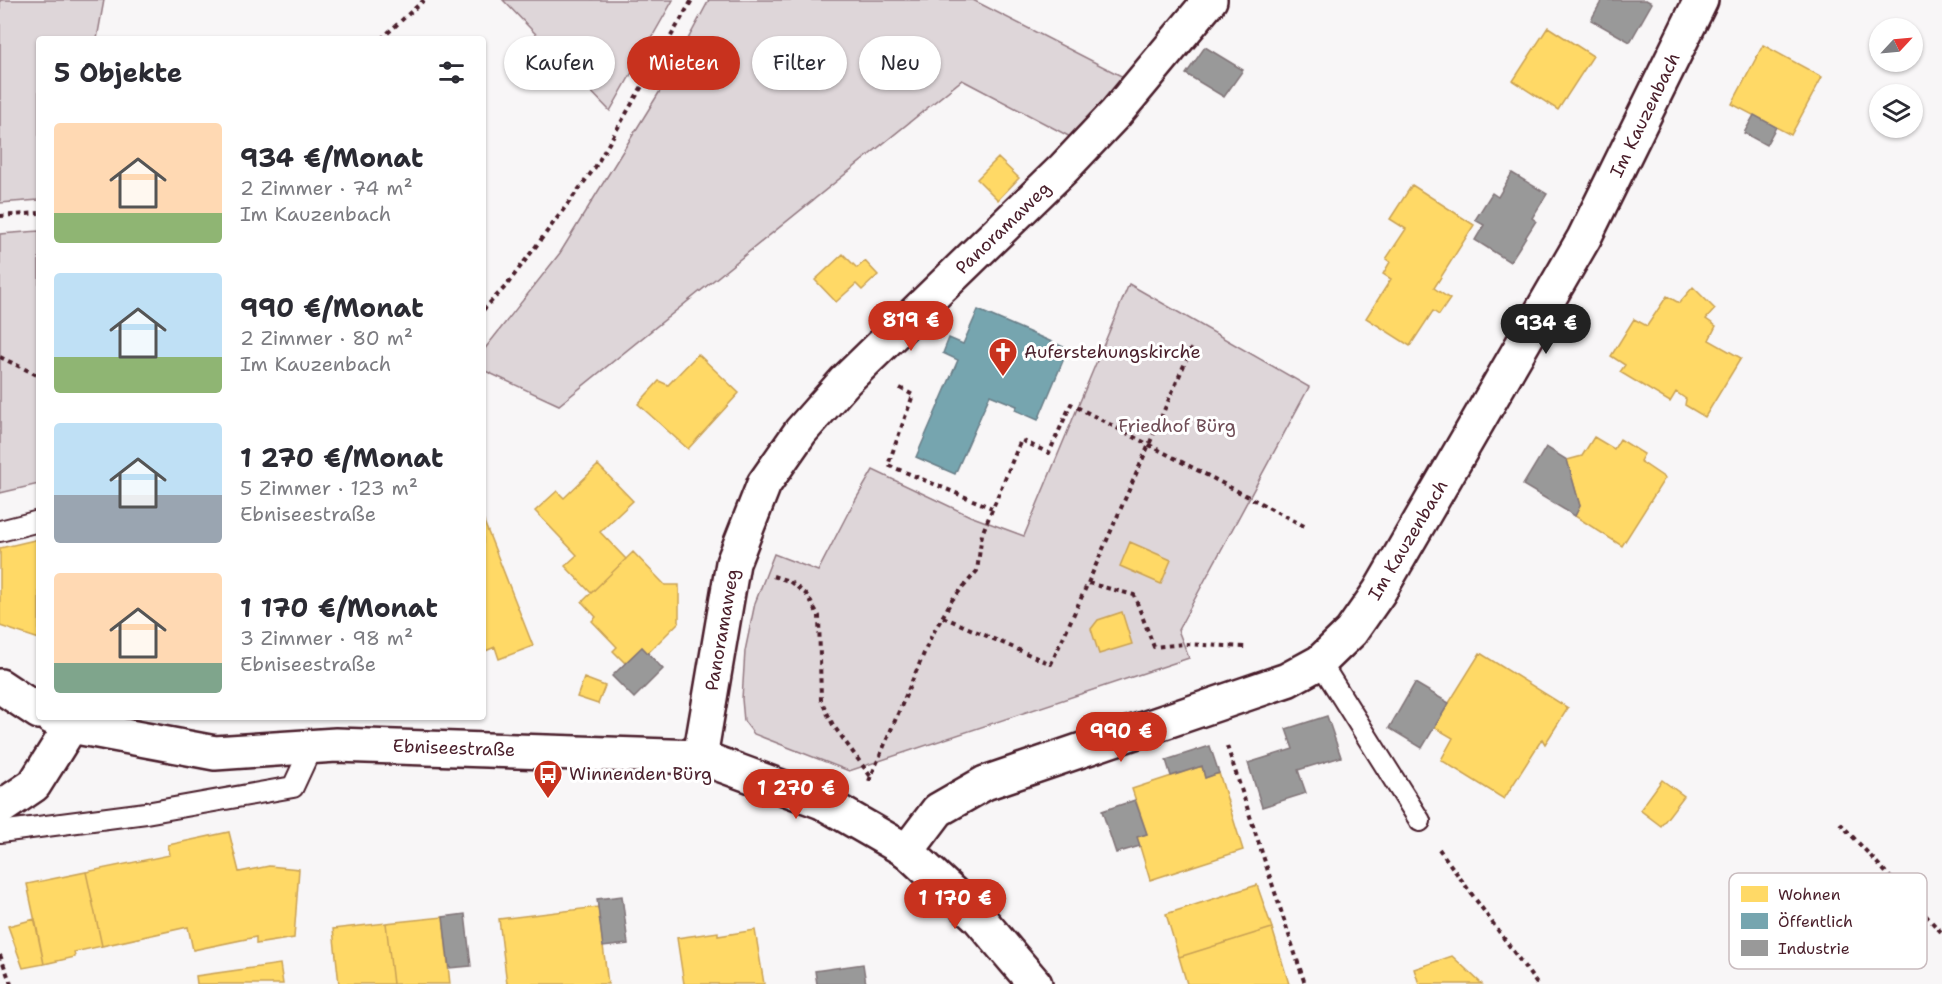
<!DOCTYPE html>
<html lang="de">
<meta charset="utf-8">
<style>
body{margin:0;font-family:"Shantell Sans",sans-serif;background:#f7f7f7;color:#2b2b33;height:100vh;display:flex;flex-direction:column;font-size:22px;white-space:nowrap}
*{box-sizing:border-box;margin:0}
p{font-size:20px;color:#7c7c81}
.icon{flex:none;width:33px;height:33px;fill:none;stroke:currentColor;stroke-width:2;stroke-linecap:round;stroke-linejoin:round}
.map{position:relative;flex:1;overflow:hidden}
.details{position:absolute;left:36px;top:36px;width:450px;height:684px;display:flex;flex-direction:column;background:#fff;border-radius:6px;box-shadow:0 2px 4px #0004}
.details>*{flex:none}
.guide{position:absolute;left:504px;top:36px;width:570px;height:54px;display:flex;gap:12px}
.needle{width:39px;rotate:64deg}
.tools{position:absolute;left:1869px;top:18px;display:grid;gap:12px}
.tools a{display:grid;place-items:center;width:54px;height:54px;border-radius:50%;background:#fff;box-shadow:0 2px 4px #0004;font-size:30px}
.price{position:absolute;translate:-50% -51px;padding:0 14px;border-radius:21px;background:#c8321e;color:#fff;font-size:20px;line-height:39px;filter:drop-shadow(0 2px 3px #0008)}
.price::after{content:'';position:absolute;left:50%;top:36px;width:18px;height:14px;margin-left:-9px;background:inherit;clip-path:polygon(0 0,100% 0,50% 100%)}
.price.active{background:#222;color:#fff}
ul{padding:0;list-style:none}
li{display:flex;align-items:center;gap:18px;height:150px;padding:0 18px}
li span{display:grid;place-items:center;flex:none;width:168px;height:120px;border-radius:6px;color:#555}
li>.icon{margin-inline-start:auto}
span .icon{width:72px;height:72px;fill:#fffc;stroke-width:1}
li b{font-size:26px}
h2{display:flex;justify-content:space-between;align-items:center;height:72px;padding:0 18px;font-size:26px}
.chip{padding:0 21px;border-radius:27px;background:#fff;box-shadow:0 2px 4px #0004;font-size:21px;line-height:54px}
.chip.active{background:#c8321e;color:#fff}
.map>svg:first-child{display:block}
.green{fill:#ded6d9;stroke:#947a82;stroke-width:1.5}
.homes{fill:#ffd966;stroke:#c9a154;stroke-width:1.5}
.public{fill:#76a5af;stroke:#697d87;stroke-width:1.5}
.industry{fill:#999;stroke:#817478;stroke-width:1.5}
.lines{fill:none;stroke-linecap:round;stroke-linejoin:round}
.lane-casing{stroke:#4a1f2b;stroke-width:24}
.street-casing{stroke:#4a1f2b;stroke-width:38}
.secondary-casing{stroke:#4a1f2b;stroke-width:38}
.path{stroke:#4a1f2b;stroke-width:4;stroke-dasharray:4.5 4.5;stroke-linecap:butt}
.lane{stroke:#fff;stroke-width:20}
.street{stroke:#fff;stroke-width:33}
.secondary{stroke:#fff;stroke-width:33}
.labels{text-anchor:middle;stroke-width:6;stroke-linejoin:round;paint-order:stroke}
.street-label{font-size:18px;fill:#4a1f2b;stroke:#fff}
.poi-label{font-size:18px;fill:#4a1f2b;stroke:#fff;text-anchor:start}
.park-label{font-size:18px;fill:#6f4d56;stroke:#fff}
.key{fill:#fff;stroke:#c9bcbf;stroke-width:1.5}
.key-label{font-size:16px;fill:#4a1f2b}
</style>
<div class="map">
<svg width="1942" height="984" viewBox="0 0 1942 984">
<rect width="100%" height="100%" fill="#f8f6f7"/>
<filter id="ink" filterUnits="userSpaceOnUse"><feTurbulence type="fractalNoise" baseFrequency=".0167" numOctaves="2"/><feDisplacementMap in="SourceGraphic" scale="12" xChannelSelector="R" yChannelSelector="G"/><feConvolveMatrix kernelMatrix="1 2 1 2 8 2 1 2 1" color-interpolation-filters="sRGB"/></filter>
<g filter="url(#ink)">
<path class="green" d="M0 0H104L97 39H39V200L0 203Z
M503 0H673L610 111Z
M709 0H973L1133 82 1078 141 962 80 559 405 483 370V351L560 253 660 91Z
M39 231V484L0 493V234Z
M1129 284 1309 387 1178 630 1189 658 849 771 754 734 744 721 742 699 745 651 755 603 774 554 818 571 849 511 873 470 970 516 1024 536Z"/>
<path class="homes" d="M1548 27 1593 56 1558 110 1513 81Z
M1763 45 1822 77 1791 135 1732 104Z
M998 158 1019 178 998 200 977 179Z
M1412 185 1474 225 1434 288 1450 299 1439 315 1433 311 1410 346 1366 318 1391 279 1383 274 1390 262 1386 259 1406 229 1390 219Z
M843 254 857 268 865 261 878 275 862 290 856 284 836 302 815 280Z
M1693 287 1715 309 1706 319 1716 326 1709 340 1741 358 1705 417 1685 405 1686 399 1676 392 1670 402 1620 372 1625 365 1611 356 1634 319 1647 326 1667 296 1679 303Z
M698 354 739 393 688 449 638 404 659 381 668 385Z
M1594 437 1614 449 1620 439 1644 454 1640 461 1665 478 1622 546 1575 516 1580 506 1567 460 1582 456Z
M598 465 633 501 600 532 626 559 591 593 565 566 577 555 535 511 557 491 564 498Z
M483 519 533 646 499 659 495 647 483 652Z
M39 539V639L0 626V548Z
M1130 542 1171 560 1161 584 1120 566Z
M633 552 665 585H679V622L648 653 642 647 625 663 613 651 617 647 592 621 596 617 582 602Z
M1122 612 1132 644 1099 654 1091 629 1098 620Z
M1480 653 1568 708 1545 744 1542 739 1504 799 1441 760 1453 738 1434 727Z
M584 678 605 686 598 704 577 697Z
M1202 766 1205 778 1219 773 1243 850 1150 880 1137 837 1147 834 1132 789Z
M1662 780 1684 796 1661 826 1640 810Z
M229 832 239 872 269 866 299 869 294 938 256 944V937L193 950 188 927 102 946 86 872 170 855 168 845Z
M86 872 102 946 74 952 75 957 44 964 27 884Z
M1257 885 1272 928 1179 957 1166 914Z
M598 907 608 984H507L499 919Z
M443 917 450 984H393L386 923Z
M35 919 44 964 23 968 8 926Z
M386 923 393 984H339L333 929Z
M1272 928 1289 984H1187L1179 957Z
M755 930 764 984H684L677 938 718 932V936Z
M1452 956 1482 984H1419L1414 969Z
M280 964 283 984H197L196 976Z"/>
<path class="public" d="M978 310 1068 349 1038 420 1015 410 1017 406 990 395 955 474 916 457 958 360 943 353 949 338 963 344Z"/>
<path class="industry" d="M1602 0H1646L1652 3 1630 42 1591 20Z
M1205 47 1243 70 1224 97 1186 74Z
M1754 115 1776 127 1766 145 1744 133Z
M1512 173 1547 194 1532 218 1536 221 1510 262 1475 240 1484 225 1475 220 1492 193 1498 197Z
M1546 447 1567 460 1580 506 1575 516 1523 485Z
M642 647 663 669 634 698 612 676Z
M1415 683 1449 703 1422 748 1389 728Z
M1327 716 1341 757 1298 770 1306 793 1262 807 1248 763 1293 749 1286 729Z
M1210 746 1219 773 1205 778 1202 766 1171 776 1166 760Z
M1135 800 1147 834 1137 837 1140 846 1116 853 1102 811Z
M622 896 628 944 603 947 597 899Z
M465 914 471 966 449 968 443 917Z
M863 964 866 984H817L815 971Z"/>
<g class="lines">
<g class="lane-casing">
<path id="lane" d="M0 531 39 521
M1320 662 1420 821
M0 832 146 813 293 787 312 746"/>
</g>
<g class="street-casing">
<path id="street" d="M700 757 733 563 764 484 801 431 845 381 1064 168 1116 113 1210 0
M0 808 34 785 71 726
M907 851 938 810 985 783 1287 680 1320 662 1351 632 1379 592 1584 238 1701 0"/>
</g>
<g class="secondary-casing">
<path id="secondary" d="M0 686 39 712
M51 717 71 726 215 753 336 745 700 757 822 802 907 851 978 917 1035 984"/>
</g>
<path class="path" d="M381 39 424 0
M0 216 39 213
M483 310 506 286 594 169 692 0
M0 357 39 376
M900 388 913 395 888 465 992 508
M773 576 789 581 806 594 819 616 821 700 833 725 871 777
M1088 583 1192 347
M943 617 1051 664 1088 583 1134 595 1154 647 1184 644 1245 647
M1227 746 1305 984
M869 781 931 637 952 600 977 571 982 534 1021 440 1049 453 1071 404 1306 527
M1840 823 1942 933
M1439 849 1537 984
M0 955 11 984"/>
<use href="#lane" class="lane"/>
<use href="#street" class="street"/>
<use href="#secondary" class="secondary"/>
</g>
</g>
<defs>
<g id="church-pin" transform="scale(1.5)"><path d="M0 17L-7.5 6A9.5 9.5 0 1 1 7.5 6Z" fill="#c8321e" stroke="#fff"/><path d="M-1.2-6h2.4v3.5h3.3v2.4h-3.3V6h-2.4V-.1h-3.3v-2.4h3.3Z" fill="#fff"/></g>
<g id="bus-pin" transform="scale(1.5)"><path d="M0 17L-7.5 6A9.5 9.5 0 1 1 7.5 6Z" fill="#c8321e" stroke="#fff"/><path d="M-5-6H5V4H4V6H2V4H-2V6H-4V4H-5ZM-3.5-4V0h7V-4ZM-3.5 1.2v1.5H-2V1.2ZM2 1.2v1.5H3.5V1.2Z" fill="#fff"/></g>
</defs>
<g fill-rule="evenodd">
<use href="#church-pin" x="1003" y="352"/>
<use href="#bus-pin" x="548" y="774"/>
</g>
<g class="labels">
<g class="street-label">
<text transform="translate(1645 115) rotate(-64)" y="6">Im Kauzenbach</text>
<text transform="translate(1003 228) rotate(-44)" y="6">Panoramaweg</text>
<text transform="translate(1408 540) rotate(-59)" y="6">Im Kauzenbach</text>
<text transform="translate(722 630) rotate(-80)" y="6">Panoramaweg</text>
<text transform="translate(454 748) rotate(2)" y="6">Ebniseestraße</text>
</g>
<g class="poi-label">
<text x="1024" y="358">Auferstehungskirche</text>
<text x="569" y="780">Winnenden Bürg</text>
</g>
<g class="park-label">
<text x="1177" y="432">Friedhof Bürg</text>
</g>
</g>
<rect x="1729" y="873" width="198" height="96" rx="9" class="key"/>
<rect x="1741" y="886" width="27" height="16" fill="#ffd966"/>
<rect x="1741" y="913" width="27" height="16" fill="#76a5af"/>
<rect x="1741" y="940" width="27" height="16" fill="#999"/>
<g class="key-label">
<text x="1778" y="900">Wohnen</text>
<text x="1778" y="927">Öffentlich</text>
<text x="1778" y="954">Industrie</text>
</g>
</svg>
<div class="tools">
<a><svg class="needle" viewBox="-14 -14 28 28"><path d="M0-13l5 13h-10z" fill="#e53935"/><path d="M0 13l5-13h-10z" fill="#7c7c81"/></svg></a>
<a><svg class="icon" aria-label="layers" viewBox="0 0 24 24"><path d="M12 4l9 5-9 5-9-5zM3 14l9 5 9-5"/></svg></a>
</div>
<b class="price" style="left:911px;top:352px">819 €</b>
<b class="price active" style="left:1546px;top:355px">934 €</b>
<b class="price" style="left:1121px;top:763px">990 €</b>
<b class="price" style="left:796px;top:820px">1 270 €</b>
<b class="price" style="left:955px;top:930px">1 170 €</b>
<div class="guide">
<a class="chip">Kaufen</a>
<a class="chip active">Mieten</a>
<a class="chip">Filter</a>
<a class="chip">Neu</a>
</div>
<section class="details">
<h2>5 Objekte<svg class="icon" aria-label="filters" viewBox="0 0 24 24"><path d="M4 7h16M4 17h16"/><circle cx="9" cy="7" r="2"/><circle cx="15" cy="17" r="2"/></svg></h2>
<ul>
<li><span style="background:linear-gradient(#ffd9b3 75%,#8fb573 0)"><svg class="icon" aria-label="home" viewBox="0 0 24 24"><path d="M3 11l9-7 9 7M6 9v11h12V9"/></svg></span><div><b>934 €/Monat</b><p>2 Zimmer · 74 m²</p><p>Im Kauzenbach</p></div></li>
<li><span style="background:linear-gradient(#bfe0f5 70%,#8fb573 0)"><svg class="icon" aria-label="home" viewBox="0 0 24 24"><path d="M3 11l9-7 9 7M6 9v11h12V9"/></svg></span><div><b>990 €/Monat</b><p>2 Zimmer · 80 m²</p><p>Im Kauzenbach</p></div></li>
<li><span style="background:linear-gradient(#bfe0f5 60%,#9aa5b1 0)"><svg class="icon" aria-label="home" viewBox="0 0 24 24"><path d="M3 11l9-7 9 7M6 9v11h12V9"/></svg></span><div><b>1 270 €/Monat</b><p>5 Zimmer · 123 m²</p><p>Ebniseestraße</p></div></li>
<li><span style="background:linear-gradient(#ffd9b3 75%,#7fa58c 0)"><svg class="icon" aria-label="home" viewBox="0 0 24 24"><path d="M3 11l9-7 9 7M6 9v11h12V9"/></svg></span><div><b>1 170 €/Monat</b><p>3 Zimmer · 98 m²</p><p>Ebniseestraße</p></div></li>
</ul>
</section>
</div>
